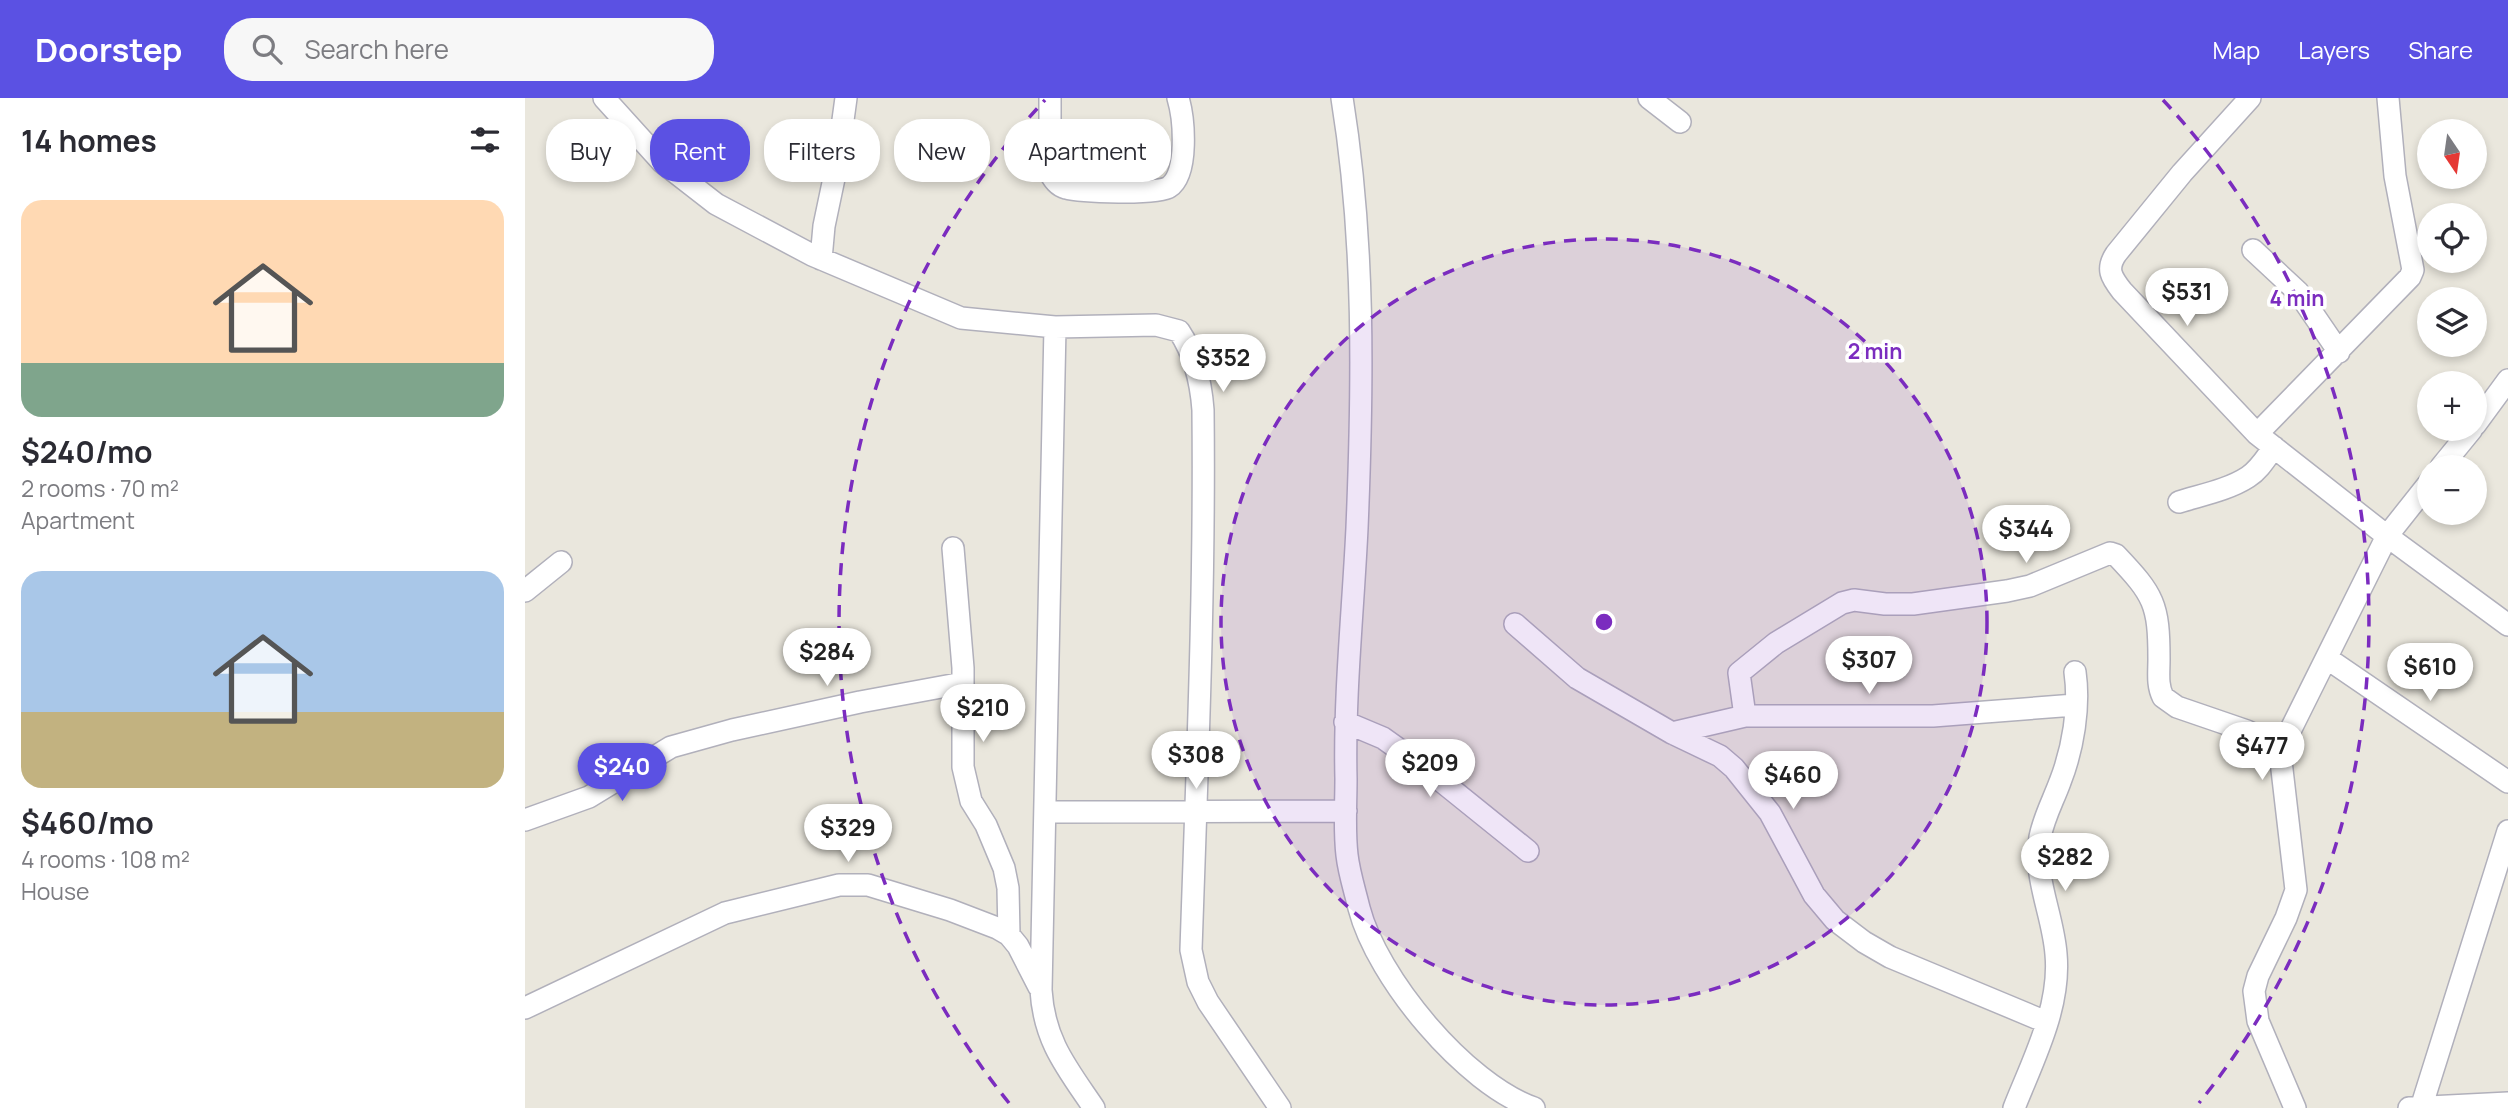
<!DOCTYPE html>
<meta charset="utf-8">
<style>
body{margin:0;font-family:Manrope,sans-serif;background:#f7f7f7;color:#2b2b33;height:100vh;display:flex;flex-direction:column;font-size:26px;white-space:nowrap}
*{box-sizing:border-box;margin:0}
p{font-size:23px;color:#7c7c81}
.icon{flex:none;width:38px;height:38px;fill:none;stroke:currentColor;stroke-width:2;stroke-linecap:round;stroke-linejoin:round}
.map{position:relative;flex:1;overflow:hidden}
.details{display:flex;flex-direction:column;background:#fff;width:525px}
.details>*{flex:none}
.hud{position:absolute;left:21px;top:21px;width:665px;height:63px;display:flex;gap:14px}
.needle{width:46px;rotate:167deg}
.buttons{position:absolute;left:1892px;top:21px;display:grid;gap:14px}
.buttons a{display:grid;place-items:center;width:70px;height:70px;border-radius:50%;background:#fff;box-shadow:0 4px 10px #0003;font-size:35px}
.price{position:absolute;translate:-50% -60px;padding:0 16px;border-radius:24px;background:#fff;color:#222;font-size:23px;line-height:46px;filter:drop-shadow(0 2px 4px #0008)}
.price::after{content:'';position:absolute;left:50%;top:42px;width:21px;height:16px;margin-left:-10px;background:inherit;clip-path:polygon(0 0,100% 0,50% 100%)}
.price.current{background:#5b51e3;color:#fff}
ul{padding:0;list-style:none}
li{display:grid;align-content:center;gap:14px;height:371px;padding:0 21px}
li span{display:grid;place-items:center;height:217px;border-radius:21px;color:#555}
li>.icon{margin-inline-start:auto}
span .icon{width:126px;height:126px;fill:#fffc;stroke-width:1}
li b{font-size:30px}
h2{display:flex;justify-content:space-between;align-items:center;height:84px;padding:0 21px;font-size:30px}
.tag{padding:0 24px;border-radius:28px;background:#fff;box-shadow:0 4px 10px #0003;font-size:24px;line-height:63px}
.tag.current{background:#5b51e3;color:#fff}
header{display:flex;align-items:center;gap:42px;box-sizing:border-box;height:98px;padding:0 35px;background:#5b51e3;color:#fff}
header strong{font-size:33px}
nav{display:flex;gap:38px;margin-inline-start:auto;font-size:24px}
.search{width:490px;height:63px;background:#f7f7f7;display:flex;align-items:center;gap:18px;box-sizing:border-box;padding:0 24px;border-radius:28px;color:#7c7c81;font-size:26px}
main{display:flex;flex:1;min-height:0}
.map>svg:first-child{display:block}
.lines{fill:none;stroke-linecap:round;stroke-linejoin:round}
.minor-casing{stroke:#b1b0bb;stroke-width:24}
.minor{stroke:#fff;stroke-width:21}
.ring{fill:none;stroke:#7b2cbf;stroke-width:3.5;stroke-dasharray:12 9}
.centre{fill:#7b2cbf;stroke:#fff;stroke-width:3.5}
.ring-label{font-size:21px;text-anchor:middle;font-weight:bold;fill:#7b2cbf;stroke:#fff;stroke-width:7;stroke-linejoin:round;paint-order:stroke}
</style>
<header>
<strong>Doorstep</strong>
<div class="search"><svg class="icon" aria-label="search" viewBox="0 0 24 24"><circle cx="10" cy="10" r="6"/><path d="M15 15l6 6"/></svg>Search here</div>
<nav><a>Map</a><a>Layers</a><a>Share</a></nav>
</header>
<main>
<section class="details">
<h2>14 homes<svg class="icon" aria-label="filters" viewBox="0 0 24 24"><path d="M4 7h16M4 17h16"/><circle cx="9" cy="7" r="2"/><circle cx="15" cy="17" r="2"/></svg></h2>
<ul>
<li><span style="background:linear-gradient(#ffd9b3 75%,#7fa58c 0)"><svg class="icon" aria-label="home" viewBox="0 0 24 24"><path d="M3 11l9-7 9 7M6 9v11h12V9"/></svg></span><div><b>$240/mo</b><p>2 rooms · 70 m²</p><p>Apartment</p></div></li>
<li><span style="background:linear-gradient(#a9c7e8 65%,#c2b280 0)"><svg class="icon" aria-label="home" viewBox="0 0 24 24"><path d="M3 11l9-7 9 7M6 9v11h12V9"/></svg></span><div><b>$460/mo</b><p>4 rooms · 108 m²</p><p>House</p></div></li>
</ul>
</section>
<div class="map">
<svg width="1983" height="1010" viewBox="0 0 1983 1010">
<rect width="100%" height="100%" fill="#eae7dd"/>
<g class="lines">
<g class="minor-casing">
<path id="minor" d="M79 0 137 64 191 106 287 157 436 220 530 229 631 227 654 233C670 257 676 285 678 312 680 492 672 672 666 852L673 884 683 904 755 1010
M525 0V75C529 82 533 88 541 90 555 94 633 97 644 89 664 76 659 20 653 0
M817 0C840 142 838 286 832 430 828 514 819 597 821 681 821 706 819 732 822 757 824 775 830 793 834 810 852 880 940 986 1009 1010
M1124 0 1155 24
M1725 0 1657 75 1591 156C1581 171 1586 179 1597 193L1732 336 1862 438 1983 527
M1728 152 1773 194 1814 254
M296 161 299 128 312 66 321 0
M530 229 516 892C519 943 542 970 569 1010
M1950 327 1983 282
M1732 336 1885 179 1888 172 1870 78 1863 0
M1916 369 1947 331
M1654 404C1676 397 1703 392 1723 379 1734 372 1741 360 1749 349
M428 450 438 570V669L446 703 461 727 479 770 483 790 484 837
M0 493 36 464
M990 526 1052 580 1147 635 1195 658 1209 670 1245 715 1289 797 1310 822 1339 844 1365 859 1521 924
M1803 561 1983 684
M1220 618 1214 575 1251 545 1317 505 1329 502 1360 506H1388L1482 493 1505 488 1585 455 1591 457C1629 497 1634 506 1634 561 1634 575 1632 587 1638 599L1652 609 1722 633 1758 650
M820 624 858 640 900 670 1003 753
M1147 635 1220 618H1408L1550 607
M520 714 821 713
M0 722 64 699 146 649 207 632 335 604 438 585
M0 910 200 815 314 787H343L425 812 472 830 484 837 493 848 514 889
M1489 1010C1508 962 1536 909 1531 856 1528 816 1508 780 1515 739 1519 719 1528 703 1535 684 1548 651 1555 609 1550 574
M1770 1010 1733 923 1729 893 1733 878 1761 820 1771 792 1756 663 1759 645 1862 438 1904 385
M1884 1010 1983 1005
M1896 1010 1983 733"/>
</g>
<use href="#minor" class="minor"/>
</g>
<circle cx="1079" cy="524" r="383" fill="#7b2cbf" fill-opacity=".12"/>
<g class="ring">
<circle cx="1079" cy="524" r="383"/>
<path d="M484 1005A765 765 0 0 1 520 2M1638 2A765 765 0 0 1 1674 1005"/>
</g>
<circle cx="1079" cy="524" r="10" class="centre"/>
<g class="ring-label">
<text x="1772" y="208">4 min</text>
<text x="1350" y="261">2 min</text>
</g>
</svg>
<div class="buttons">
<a><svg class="needle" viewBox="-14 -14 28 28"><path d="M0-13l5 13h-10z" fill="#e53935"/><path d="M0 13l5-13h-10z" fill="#7c7c81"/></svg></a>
<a><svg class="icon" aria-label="locate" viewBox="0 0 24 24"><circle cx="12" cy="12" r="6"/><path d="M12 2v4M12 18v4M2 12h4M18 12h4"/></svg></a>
<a><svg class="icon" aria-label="layers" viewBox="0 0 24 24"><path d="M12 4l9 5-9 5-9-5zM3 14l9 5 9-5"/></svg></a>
<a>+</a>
<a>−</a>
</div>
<b class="price" style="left:1662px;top:230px">$531</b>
<b class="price" style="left:698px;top:296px">$352</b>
<b class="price" style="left:1501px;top:467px">$344</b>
<b class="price" style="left:302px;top:590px">$284</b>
<b class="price" style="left:1344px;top:598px">$307</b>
<b class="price" style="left:1905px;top:605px">$610</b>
<b class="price" style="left:458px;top:646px">$210</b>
<b class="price" style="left:1737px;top:684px">$477</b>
<b class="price" style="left:671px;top:693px">$308</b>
<b class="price" style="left:905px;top:701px">$209</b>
<b class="price current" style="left:97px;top:705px">$240</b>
<b class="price" style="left:1268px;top:713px">$460</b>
<b class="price" style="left:323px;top:766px">$329</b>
<b class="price" style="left:1540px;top:795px">$282</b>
<div class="hud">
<a class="tag">Buy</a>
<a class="tag current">Rent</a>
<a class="tag">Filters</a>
<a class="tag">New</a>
<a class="tag">Apartment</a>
</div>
</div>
</main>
